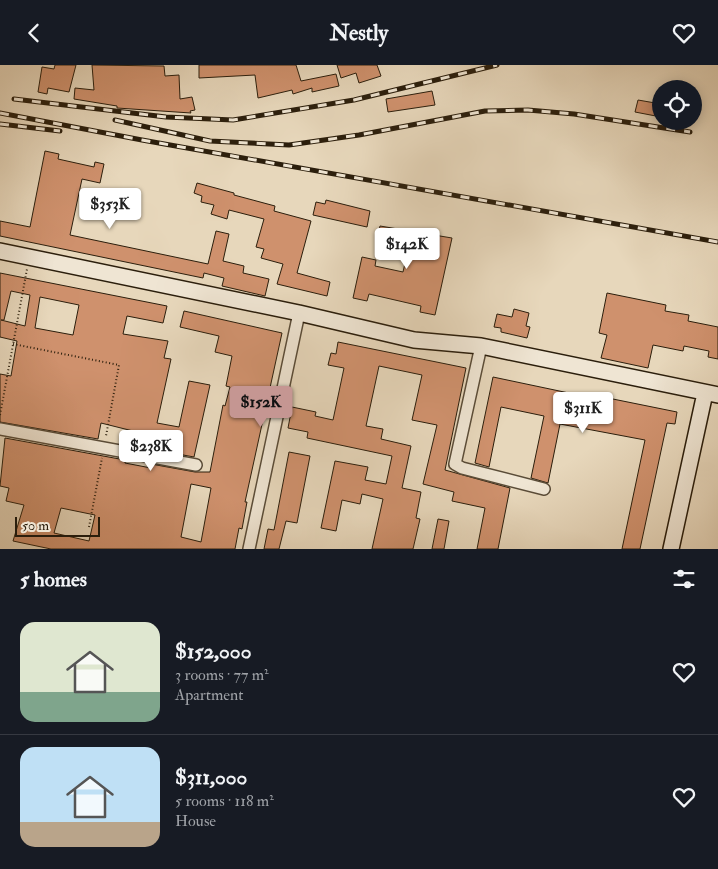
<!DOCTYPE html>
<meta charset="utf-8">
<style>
body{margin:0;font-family:"IM FELL Double Pica",serif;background:#20242c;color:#f1f3f6;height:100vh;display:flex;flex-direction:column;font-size:19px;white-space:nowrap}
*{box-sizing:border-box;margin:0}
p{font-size:16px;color:#9ea1a6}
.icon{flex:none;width:28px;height:28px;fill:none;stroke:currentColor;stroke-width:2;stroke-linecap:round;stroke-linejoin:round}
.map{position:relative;height:484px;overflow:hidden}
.details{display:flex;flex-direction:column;background:#171b24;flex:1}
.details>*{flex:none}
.buttons{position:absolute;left:652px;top:15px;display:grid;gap:10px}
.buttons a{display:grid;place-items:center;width:50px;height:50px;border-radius:50%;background:#171b24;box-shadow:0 2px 12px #0003;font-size:25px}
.scale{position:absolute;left:15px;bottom:12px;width:85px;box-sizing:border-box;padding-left:5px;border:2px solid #2b1e0c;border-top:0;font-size:14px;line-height:18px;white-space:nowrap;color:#2b1e0c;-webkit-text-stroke:4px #efe5d3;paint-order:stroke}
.price{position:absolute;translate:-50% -42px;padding:0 11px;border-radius:5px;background:#fff;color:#222;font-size:16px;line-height:32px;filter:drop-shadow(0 1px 2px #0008)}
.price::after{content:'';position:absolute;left:50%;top:30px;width:15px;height:11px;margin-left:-8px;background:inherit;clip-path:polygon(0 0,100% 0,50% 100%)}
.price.selected{background:#c59692;color:#111}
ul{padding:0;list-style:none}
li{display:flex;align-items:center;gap:15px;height:125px;padding:0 20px}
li+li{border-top:1px solid #363941}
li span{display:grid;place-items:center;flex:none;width:140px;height:100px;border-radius:15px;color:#555}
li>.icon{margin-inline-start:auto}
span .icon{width:60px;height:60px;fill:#fffc;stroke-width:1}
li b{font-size:21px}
h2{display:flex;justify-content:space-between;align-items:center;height:60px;padding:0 20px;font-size:21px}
header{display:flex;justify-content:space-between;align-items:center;height:65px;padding:0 20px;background:#171b24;font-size:22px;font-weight:700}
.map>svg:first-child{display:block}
.building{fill:#cf916d;stroke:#2b1e0c;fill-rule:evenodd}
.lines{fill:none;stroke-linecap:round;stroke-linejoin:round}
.street-casing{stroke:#5a4c38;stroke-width:14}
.secondary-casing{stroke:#2b1e0c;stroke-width:18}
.path{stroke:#2b1e0c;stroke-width:2;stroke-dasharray:1 2.5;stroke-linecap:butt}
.street{stroke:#efe5d3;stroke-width:11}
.secondary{stroke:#efe5d3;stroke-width:15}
.rail-casing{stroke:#2b1e0c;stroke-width:5}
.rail{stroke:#efe5d3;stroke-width:3;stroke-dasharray:9;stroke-linecap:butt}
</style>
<header><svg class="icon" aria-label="back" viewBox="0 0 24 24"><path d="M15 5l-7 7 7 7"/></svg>Nestly<svg class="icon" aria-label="heart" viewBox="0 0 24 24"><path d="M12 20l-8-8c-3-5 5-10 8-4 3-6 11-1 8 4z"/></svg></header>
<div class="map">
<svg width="718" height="484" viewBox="0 0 718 484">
<rect width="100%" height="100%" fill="#e7d7bb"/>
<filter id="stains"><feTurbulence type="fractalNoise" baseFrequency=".004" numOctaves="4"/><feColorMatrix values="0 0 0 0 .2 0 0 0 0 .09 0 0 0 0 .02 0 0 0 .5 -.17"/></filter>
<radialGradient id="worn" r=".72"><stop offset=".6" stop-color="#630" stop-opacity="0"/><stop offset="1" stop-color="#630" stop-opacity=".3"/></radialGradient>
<path class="building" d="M55 0H76L69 27 48 23 47 29 38 27 42 2 54 4Z
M92 0 164 1 165 11 179 10 180 34 192 32 195 45 190 46 191 48 117 43V41L74 34 75 23 94 25Z
M199 0H296L301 16 336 9 339 21 312 27V23L293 29 292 25 258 33 255 10 199 13Z
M337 0H377L381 11 359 18 356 8 341 13Z
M432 26 435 40 388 47 386 34Z
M638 35 661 39V52L635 47Z
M45 86 59 89 58 94 94 102 95 97 104 99 100 118 82 114 70 170 208 199 216 166 229 169 223 196 244 201 243 208 269 214 265 231 222 221 224 213 204 208 203 213 0 171V156L30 162Z
M197 118 234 128V130L275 141 274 146 311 156 297 208 330 217 327 231 277 219 283 199 261 193 264 184 256 182 264 154 229 145 227 154 211 149 214 140 201 137 202 131 194 128Z
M326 135 370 146 367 162 313 150 316 137 325 139Z
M380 161 452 173 435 250 420 247 421 241 369 229 367 236 353 233 362 192 376 195 375 201 403 207 408 185 376 178Z
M0 208 167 241 163 258 127 251 123 269 168 276 164 293 171 294 157 358 179 362 189 316 210 320 194 392 134 381 137 367 101 358 98 374 0 357V309L11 311 17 276 0 272ZM11 226 30 230 25 261 1 255H4ZM40 232 79 240 73 270 35 263Z
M607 228 666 240 665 246 689 250 688 256 718 262V294L708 292 709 286 684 281 683 286 653 280 648 303 601 293 607 270 599 268Z
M514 244 529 248 526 261 530 262 527 273 501 267V263L494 262 497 249 512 252Z
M184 246 282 268 245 437H247L242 464 239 463 235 484H51L13 476 24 440 6 436 9 423 0 421 5 373 125 395V398L151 403V399L195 407H210L223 340 225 341 230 322 226 321 232 291 215 287 219 271 180 262ZM191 419 211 423 201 477 181 472ZM61 443 95 450 89 476 54 468Z
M338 277 466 303 445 405 510 423 498 484H477L485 443 452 436 454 427 423 419 437 360 412 355 422 310 379 301 366 361 383 364 381 374 411 381 402 423 421 427 416 453 420 454 413 484H372L383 434 362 429 360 439 342 435 336 466 321 463 335 396 368 402 365 415 386 419 392 391 307 373 308 367 288 363 292 342 316 347 315 351 333 355 344 303 328 300 331 288 336 289Z
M493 312 602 335 603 332 677 347 675 359 667 358 640 484H622L645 375 560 359 548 418 531 413 544 351 501 342 489 402 475 398Z
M289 387 310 391 297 458 286 456 279 484H264L268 464 274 465Z
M438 454 449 456 444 484H432Z"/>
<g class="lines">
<g class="street-casing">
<path id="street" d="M481 281 455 399 462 403 544 424
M0 364 196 400
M249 484 299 248"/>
</g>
<g class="secondary-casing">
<path id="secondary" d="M0 186 299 248 414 275 481 281 718 330
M671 484 705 328"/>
</g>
<path class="path" d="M13 279 119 300 106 371
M0 350 27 204
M89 462 102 393"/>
<use href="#street" class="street"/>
<use href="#secondary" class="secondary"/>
<g class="rail-casing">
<path id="rail" d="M14 34 166 52 233 55 354 35 497 0
M0 48 142 75 718 177
M115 55 210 76 289 80 359 70 485 46 528 45 574 49 690 67
M0 59 60 66"/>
</g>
<use href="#rail" class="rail"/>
</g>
<rect width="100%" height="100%" filter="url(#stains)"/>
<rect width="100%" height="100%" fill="url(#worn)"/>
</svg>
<div class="buttons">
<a><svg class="icon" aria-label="locate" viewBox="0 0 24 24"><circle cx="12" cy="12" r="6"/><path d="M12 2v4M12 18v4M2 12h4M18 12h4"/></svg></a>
</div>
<div class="scale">50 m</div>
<b class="price" style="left:110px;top:165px">$353K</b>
<b class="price" style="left:407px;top:205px">$142K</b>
<b class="price selected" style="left:261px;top:363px">$152K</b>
<b class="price" style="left:583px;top:369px">$311K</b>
<b class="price" style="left:151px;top:407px">$238K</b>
</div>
<section class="details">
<h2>5 homes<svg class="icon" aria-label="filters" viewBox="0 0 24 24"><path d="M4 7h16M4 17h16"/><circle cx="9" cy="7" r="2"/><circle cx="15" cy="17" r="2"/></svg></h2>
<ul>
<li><span style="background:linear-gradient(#dfe7d0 70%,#7fa58c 0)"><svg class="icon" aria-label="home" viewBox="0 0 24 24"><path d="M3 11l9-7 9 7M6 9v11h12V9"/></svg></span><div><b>$152,000</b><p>3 rooms · 77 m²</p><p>Apartment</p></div><svg class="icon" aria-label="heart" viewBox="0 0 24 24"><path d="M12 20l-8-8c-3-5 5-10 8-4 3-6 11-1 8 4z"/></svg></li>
<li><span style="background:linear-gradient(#bfe0f5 75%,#b9a48a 0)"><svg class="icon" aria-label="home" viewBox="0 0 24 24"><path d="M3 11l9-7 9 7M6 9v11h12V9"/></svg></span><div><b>$311,000</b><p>5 rooms · 118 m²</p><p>House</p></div><svg class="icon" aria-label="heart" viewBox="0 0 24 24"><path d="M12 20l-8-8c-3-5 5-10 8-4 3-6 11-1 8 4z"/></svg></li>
</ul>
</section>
